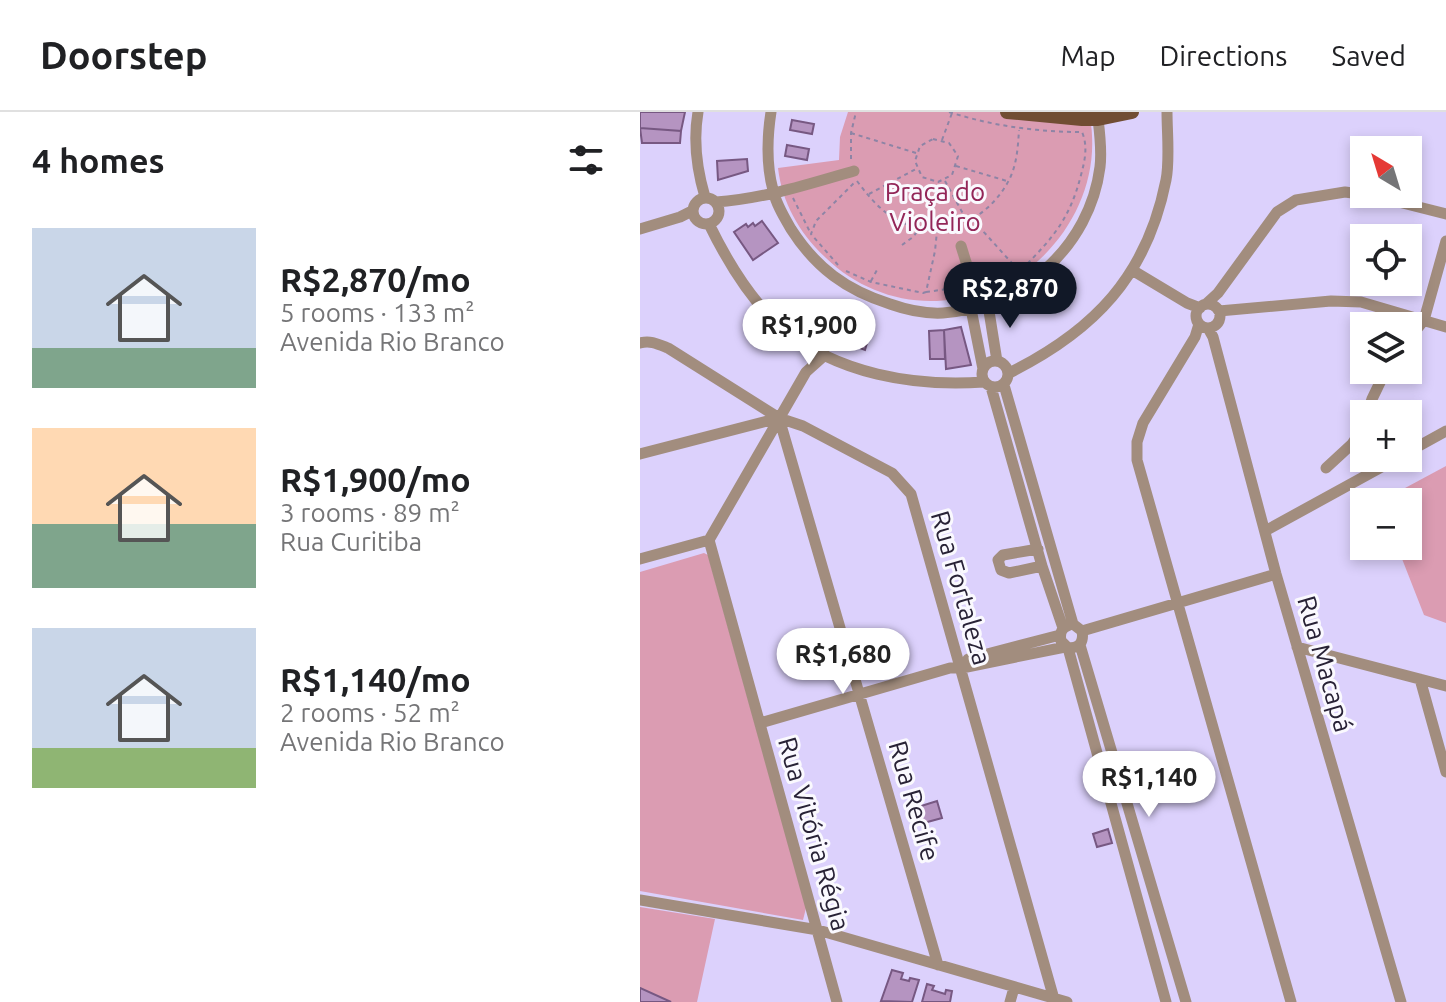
<!DOCTYPE html>
<meta charset="utf-8">
<style>
body{margin:0;font-family:Ubuntu,sans-serif;background:#f6f6f6;color:#202124;height:100vh;display:flex;flex-direction:column;font-size:30px;white-space:nowrap}
*{box-sizing:border-box;margin:0}
p{font-size:26px;color:#757577}
.icon{flex:none;width:44px;height:44px;fill:none;stroke:currentColor;stroke-width:2;stroke-linecap:round;stroke-linejoin:round}
.map{position:relative;flex:1;overflow:hidden}
.sheet{display:flex;flex-direction:column;background:#fff;width:640px}
.sheet>*{flex:none}
.needle{width:52px;rotate:322deg}
.buttons{position:absolute;left:710px;top:24px;display:grid;gap:16px}
.buttons a{display:grid;place-items:center;width:72px;height:72px;border-radius:0px;background:#fff;box-shadow:0 4px 12px #0003;font-size:40px}
.price{position:absolute;translate:-50% -68px;padding:0 18px;border-radius:28px;background:#fff;color:#222;font-size:26px;line-height:52px;filter:drop-shadow(0 2px 4px #0008)}
.price::after{content:'';position:absolute;left:50%;top:48px;width:24px;height:18px;margin-left:-12px;background:inherit;clip-path:polygon(0 0,100% 0,50% 100%)}
.price.current{background:#111827;color:#fff}
ul{padding:0;list-style:none}
li{display:flex;align-items:center;gap:24px;height:200px;padding:0 32px}
li span{display:grid;place-items:center;flex:none;width:224px;height:160px;border-radius:0px;color:#555}
li>.icon{margin-inline-start:auto}
span .icon{width:96px;height:96px;fill:#fffc;stroke-width:1}
li b{font-size:34px}
h2{display:flex;justify-content:space-between;align-items:center;height:96px;padding:0 32px;font-size:34px}
header{display:flex;align-items:center;gap:48px;box-sizing:border-box;height:112px;padding:0 40px;background:#fff;border-bottom:2px solid #e0e0e0}
header strong{font-size:38px}
nav{display:flex;gap:44px;margin-inline-start:auto;font-size:28px}
main{display:flex;flex:1;min-height:0}
.map>svg:first-child{display:block}
.green{fill:#db9cb2}
.building{fill:#b594c1;stroke:#775882;stroke-width:2}
.lines{fill:none;stroke-linecap:round;stroke-linejoin:round}
.path{stroke:#8d84a5;stroke-width:2;stroke-dasharray:4 4;stroke-linecap:butt}
.minor{stroke:#a28d7e;stroke-width:11}
.major{stroke:#714d33;stroke-width:14}
.labels{text-anchor:middle;stroke-width:6;stroke-linejoin:round;paint-order:stroke}
.park-label{font-size:26px;fill:#932658;stroke:#faf9fe}
.street-label{font-size:26px;fill:#282236;stroke:#faf9fe}
</style>
<header>
<strong>Doorstep</strong>
<nav><a>Map</a><a>Directions</a><a>Saved</a></nav>
</header>
<main>
<section class="sheet">
<h2>4 homes<svg class="icon" aria-label="filters" viewBox="0 0 24 24"><path d="M4 7h16M4 17h16"/><circle cx="9" cy="7" r="2"/><circle cx="15" cy="17" r="2"/></svg></h2>
<ul>
<li><span style="background:linear-gradient(#c9d6e8 75%,#7fa58c 0)"><svg class="icon" aria-label="home" viewBox="0 0 24 24"><path d="M3 11l9-7 9 7M6 9v11h12V9"/></svg></span><div><b>R$2,870/mo</b><p>5 rooms · 133 m²</p><p>Avenida Rio Branco</p></div></li>
<li><span style="background:linear-gradient(#ffd9b3 60%,#7fa58c 0)"><svg class="icon" aria-label="home" viewBox="0 0 24 24"><path d="M3 11l9-7 9 7M6 9v11h12V9"/></svg></span><div><b>R$1,900/mo</b><p>3 rooms · 89 m²</p><p>Rua Curitiba</p></div></li>
<li><span style="background:linear-gradient(#c9d6e8 75%,#8fb573 0)"><svg class="icon" aria-label="home" viewBox="0 0 24 24"><path d="M3 11l9-7 9 7M6 9v11h12V9"/></svg></span><div><b>R$1,140/mo</b><p>2 rooms · 52 m²</p><p>Avenida Rio Branco</p></div></li>
</ul>
</section>
<div class="map">
<svg width="806" height="890" viewBox="0 0 806 890">
<rect width="100%" height="100%" fill="#dcd1fc"/>
<path class="green" d="M208 0H449C450 8 452 16 452 24 456 94 406 163 339 182 332 185 323 185 315 187 268 195 220 179 186 146 160 122 142 91 138 56L199 48 200 25Z
M806 354V511L784 503 757 434H768V390H739Z
M64 441 68 443 166 796 163 808 0 779V460Z
M0 795 75 807 57 890H0Z"/>
<path class="building" d="M0 0H45L41 19 0 16Z
M152 8 174 12 172 22 150 18Z
M0 16 41 19 40 31H2Z
M147 33 169 37 167 48 145 44Z
M107 47 108 59 78 68 77 49Z
M122 109 138 131 113 148 94 120 106 112 108 115 113 111 115 114Z
M218 204 233 210 225 238 206 231Z
M321 215 331 253 306 257 304 218Z
M304 218 305 247H290L289 219Z
M297 689 302 706 280 712 278 707H281L278 695Z
M468 717 472 731 457 735 453 722Z
M252 858 263 861 261 867 269 869 270 866 279 868 272 890 241 889Z
M287 872 294 874 292 878 305 882 306 878 312 879 310 890H282Z
M0 876 31 890H0Z"/>
<g class="lines">
<path class="path" d="M309 0C353 14 397 20 442 20 448 34 445 48 441 63 430 106 414 125 383 156L379 159 333 108
M211 21 276 41
M293 27 309 31 318 44 312 63 298 70 282 65 275 49 280 34Z
M302 28 312 1
M211 47V21L216 0
M316 54 367 69
M217 69C231 88 246 105 268 113 309 129 352 103 370 66 377 51 378 34 379 18
M305 69 327 109
M229 82 276 57
M153 86 170 120
M262 133 273 125 279 117
M198 153 171 122 176 109 214 71
M206 159 231 170 283 181 286 180 295 139 297 119
M231 169 238 156
M344 175 360 170 378 159
M286 180 322 175"/>
<path class="minor" d="M58 0C53 29 57 58 65 85
M131 0C127 26 126 52 133 78 136 92 144 105 151 117 176 156 206 178 250 192 267 198 285 202 303 201 382 195 450 134 460 55 462 39 460 23 458 7
M53 99a13 13 0 1 1 26 0a13 13 0 1 1-26 0Z
M76 90C123 87 169 72 214 59
M69 112C87 149 111 189 142 216 197 262 274 275 344 270
M0 117 40 105 52 99
M321 134 340 195
M492 158 547 191 560 196
M566 192 578 181 637 100 656 88 705 80 735 84 806 102
M556 204a12 12 0 1 1 24 0a12 12 0 1 1-24 0Z
M348 193 357 249
M331 197 343 257
M579 199 691 189 721 190 806 215
M559 212 555 225 503 311 497 330V348L651 890
M568 216 573 225 636 462 761 890
M768 228 784 208 806 129
M0 231C10 228 18 232 28 236L139 306 163 314 252 361 271 382 414 887
M342 262a13 13 0 1 1 26 0a13 13 0 1 1-26 0Z
M369 261C454 219 507 164 526 68 530 48 527 21 527 0
M364 273 433 512
M351 275 402 454 423 516
M727 302 732 287 746 258
M139 306 298 853
M768 340 806 319
M0 342 139 306
M686 356 712 332 724 314
M625 419 758 346
M69 428 197 890
M398 437 363 443 358 448 361 458 369 461 402 454
M0 447 69 428 166 260 185 243
M442 519 636 462
M440 533 546 890
M657 535 806 574
M428 536C440 536 444 530 442 519L433 512C423 514 419 519 421 529L428 536 526 890
M328 547 420 523
M780 567 806 660
M120 611 310 556H322L425 535
M0 788 178 818 427 890
M370 890 374 876"/>
<path class="major" d="M367 0 442 7H458L492 0"/>
</g>
<g class="labels">
<g class="park-label">
<text x="295" y="89">Praça do<tspan x="295" dy="30">Violeiro</tspan></text>
</g>
<g class="street-label">
<text transform="translate(321 476) rotate(74)" y="9">Rua Fortaleza</text>
<text transform="translate(685 552) rotate(74)" y="9">Rua Macapá</text>
<text transform="translate(274 689) rotate(74)" y="9">Rua Recife</text>
<text transform="translate(174 722) rotate(74)" y="9">Rua Vitória Régia</text>
</g>
</g>
</svg>
<div class="buttons">
<a><svg class="needle" viewBox="-14 -14 28 28"><path d="M0-13l5 13h-10z" fill="#e53935"/><path d="M0 13l5-13h-10z" fill="#757577"/></svg></a>
<a><svg class="icon" aria-label="locate" viewBox="0 0 24 24"><circle cx="12" cy="12" r="6"/><path d="M12 2v4M12 18v4M2 12h4M18 12h4"/></svg></a>
<a><svg class="icon" aria-label="layers" viewBox="0 0 24 24"><path d="M12 4l9 5-9 5-9-5zM3 14l9 5 9-5"/></svg></a>
<a>+</a>
<a>−</a>
</div>
<b class="price current" style="left:370px;top:218px">R$2,870</b>
<b class="price" style="left:169px;top:255px">R$1,900</b>
<b class="price" style="left:203px;top:584px">R$1,680</b>
<b class="price" style="left:509px;top:707px">R$1,140</b>
</div>
</main>
